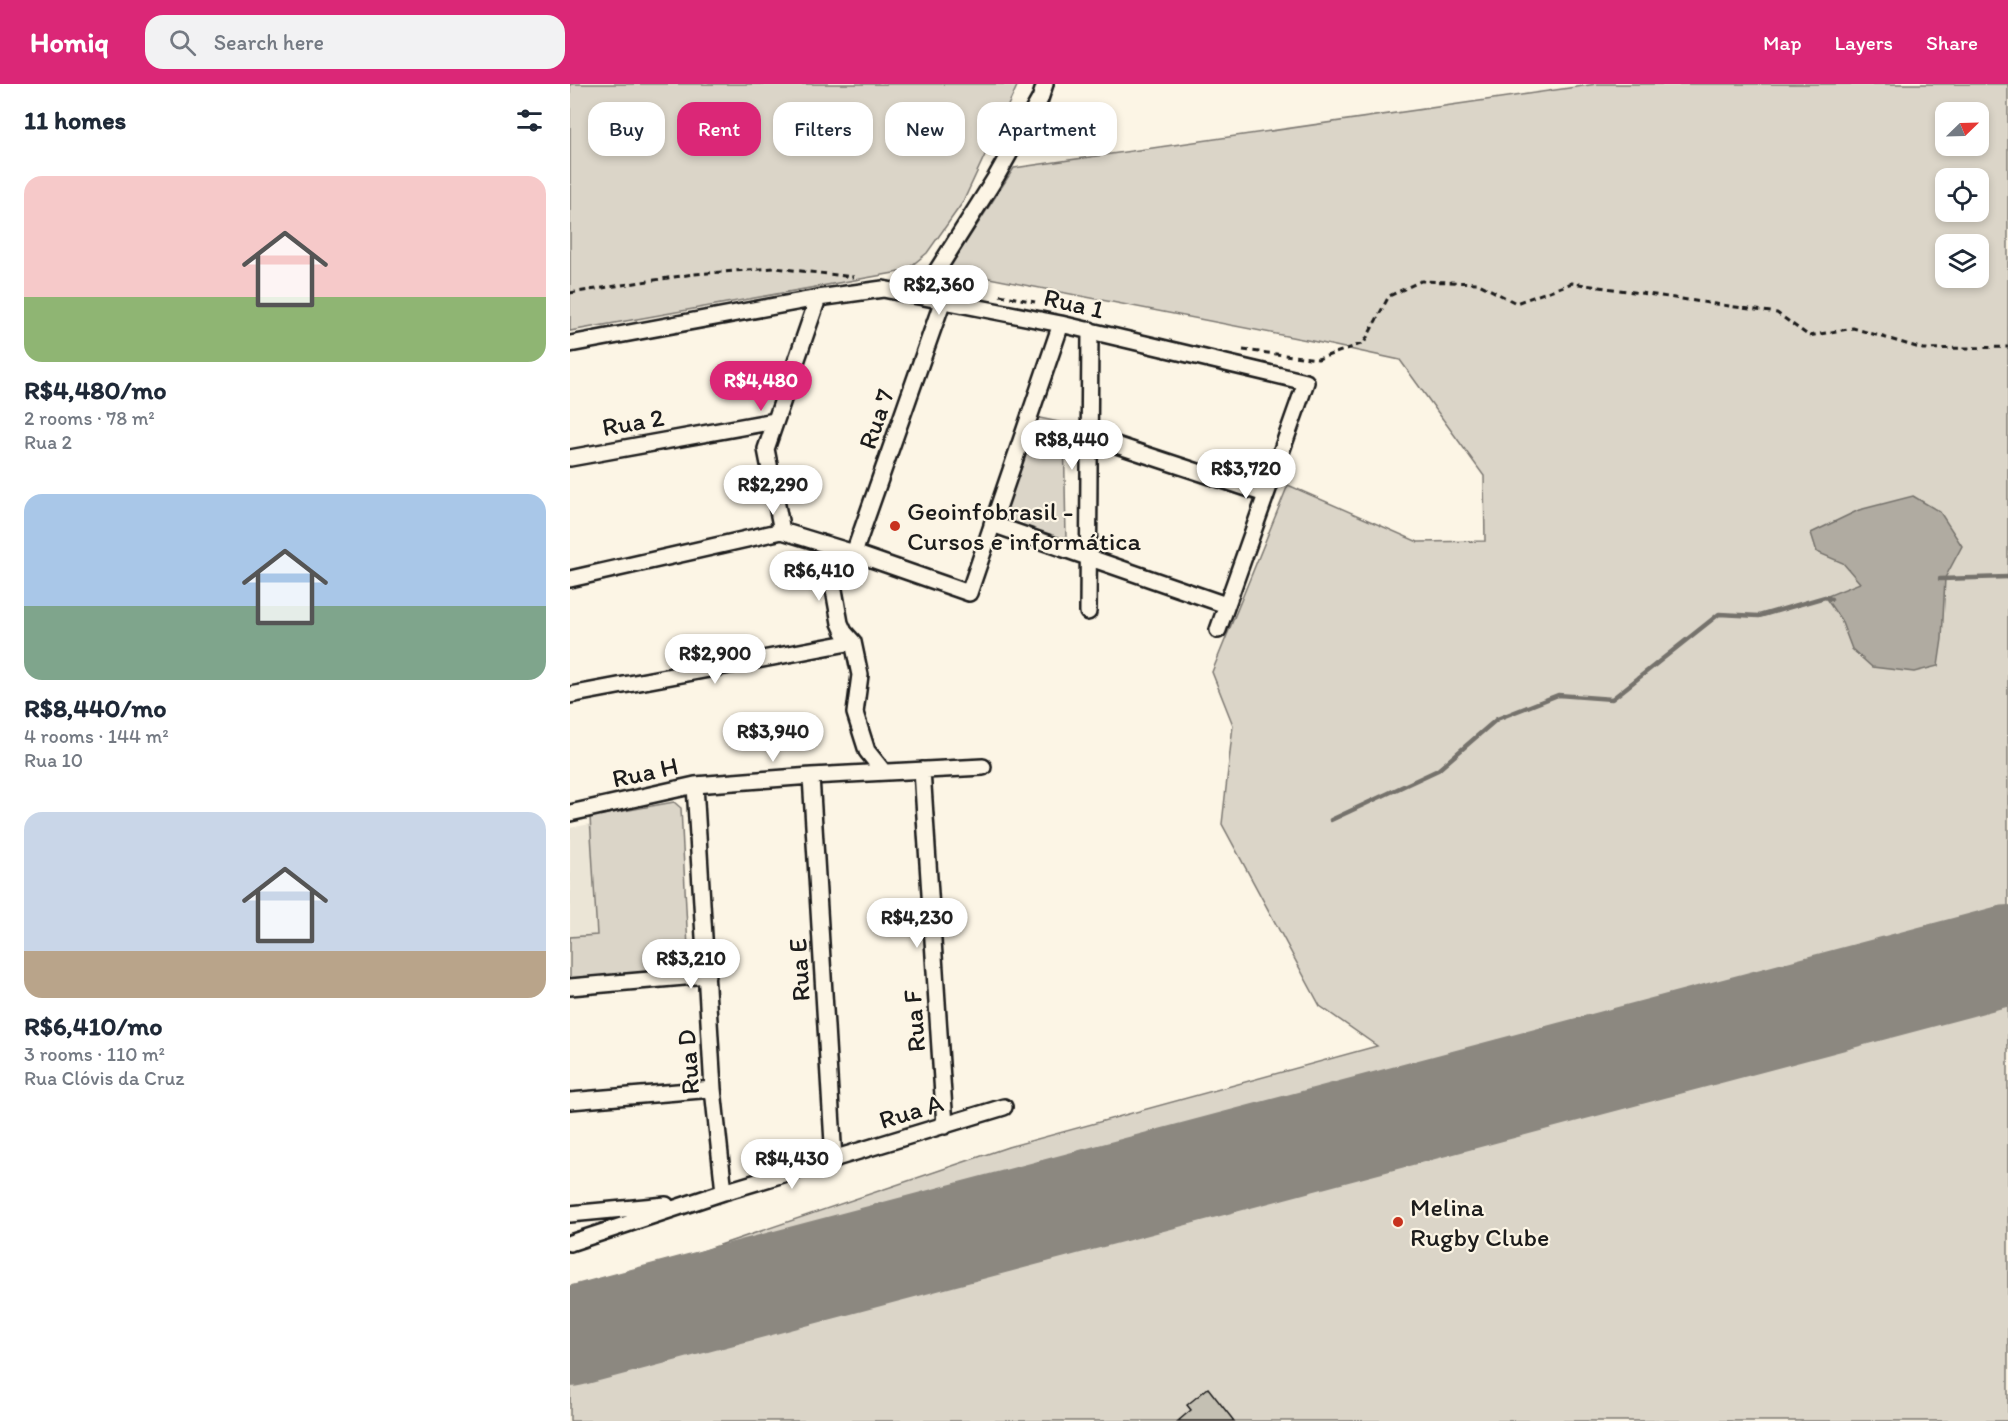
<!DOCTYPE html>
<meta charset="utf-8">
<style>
body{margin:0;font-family:Itim,sans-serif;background:#f2f2f3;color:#1f2937;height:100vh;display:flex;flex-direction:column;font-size:22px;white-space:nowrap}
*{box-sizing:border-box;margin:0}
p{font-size:20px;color:#747a83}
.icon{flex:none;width:33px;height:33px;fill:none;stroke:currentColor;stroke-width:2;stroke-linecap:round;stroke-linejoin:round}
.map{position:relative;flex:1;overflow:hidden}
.side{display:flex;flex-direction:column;background:#fff;width:570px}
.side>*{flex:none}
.banner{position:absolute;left:18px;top:18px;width:570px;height:54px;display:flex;gap:12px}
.needle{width:39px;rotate:67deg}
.controls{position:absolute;left:1365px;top:18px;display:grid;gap:12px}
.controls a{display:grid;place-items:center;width:54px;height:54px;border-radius:12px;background:#fff;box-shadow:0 3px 9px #0003;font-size:30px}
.price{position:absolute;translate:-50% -51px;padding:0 14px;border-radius:21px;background:#fff;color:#222;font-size:20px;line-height:39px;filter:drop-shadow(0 2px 3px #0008)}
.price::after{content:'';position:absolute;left:50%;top:36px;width:18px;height:14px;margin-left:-9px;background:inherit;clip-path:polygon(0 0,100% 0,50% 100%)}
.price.active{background:#db2777;color:#fff}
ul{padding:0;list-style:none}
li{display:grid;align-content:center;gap:12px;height:318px;padding:0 24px}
li span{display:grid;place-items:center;height:186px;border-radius:18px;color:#555}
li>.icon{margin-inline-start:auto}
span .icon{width:108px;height:108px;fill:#fffc;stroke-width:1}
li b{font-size:26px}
h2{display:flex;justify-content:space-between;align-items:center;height:72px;padding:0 24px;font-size:26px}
.pill{padding:0 21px;border-radius:18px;background:#fff;box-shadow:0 3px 9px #0003;font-size:21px;line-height:54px}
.pill.active{background:#db2777;color:#fff}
header{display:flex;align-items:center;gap:36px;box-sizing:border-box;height:84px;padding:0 30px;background:#db2777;color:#fff}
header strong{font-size:28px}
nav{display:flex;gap:33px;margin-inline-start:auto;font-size:21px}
.search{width:420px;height:54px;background:#f2f2f3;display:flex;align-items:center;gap:15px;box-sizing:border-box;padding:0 21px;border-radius:18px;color:#747a83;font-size:22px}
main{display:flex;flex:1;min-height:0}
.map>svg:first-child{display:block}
.built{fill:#ebe5d6}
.green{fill:#dbd5c8;stroke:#7c7872;stroke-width:1.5;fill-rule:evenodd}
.water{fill:#b0aba1;stroke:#75726c;stroke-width:1.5}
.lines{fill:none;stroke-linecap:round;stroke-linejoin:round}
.stream{stroke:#75726c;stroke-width:4.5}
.runway{stroke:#8c8880;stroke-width:100}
.building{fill:#c4c0b3;stroke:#1c1c1c;stroke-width:1.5}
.minor-casing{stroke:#1c1c1c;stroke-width:20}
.path{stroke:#1c1c1c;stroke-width:3;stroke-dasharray:6 4.5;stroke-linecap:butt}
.minor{stroke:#fcf5e5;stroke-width:15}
.poi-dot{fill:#c8321e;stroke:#fcf5e5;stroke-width:2}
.labels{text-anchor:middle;stroke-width:4.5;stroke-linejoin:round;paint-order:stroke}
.street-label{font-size:26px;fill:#1c1c1c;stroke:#fcf5e5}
.poi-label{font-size:26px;fill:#1c1c1c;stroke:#fcf5e5;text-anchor:start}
</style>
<header>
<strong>Homiq</strong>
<div class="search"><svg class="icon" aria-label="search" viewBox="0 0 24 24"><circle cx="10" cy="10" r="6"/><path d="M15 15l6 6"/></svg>Search here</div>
<nav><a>Map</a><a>Layers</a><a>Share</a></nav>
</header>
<main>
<section class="side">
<h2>11 homes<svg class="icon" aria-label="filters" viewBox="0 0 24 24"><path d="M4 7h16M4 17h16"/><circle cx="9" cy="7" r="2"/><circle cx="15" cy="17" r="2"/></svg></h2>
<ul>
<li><span style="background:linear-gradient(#f6c9c9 65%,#8fb573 0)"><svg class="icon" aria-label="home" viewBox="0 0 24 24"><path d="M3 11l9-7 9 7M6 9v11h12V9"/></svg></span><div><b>R$4,480/mo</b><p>2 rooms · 78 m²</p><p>Rua 2</p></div></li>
<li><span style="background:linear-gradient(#a9c7e8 60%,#7fa58c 0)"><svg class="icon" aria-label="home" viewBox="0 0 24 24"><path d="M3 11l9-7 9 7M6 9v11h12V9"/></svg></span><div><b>R$8,440/mo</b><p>4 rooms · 144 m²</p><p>Rua 10</p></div></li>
<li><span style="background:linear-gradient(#c9d6e8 75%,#b9a48a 0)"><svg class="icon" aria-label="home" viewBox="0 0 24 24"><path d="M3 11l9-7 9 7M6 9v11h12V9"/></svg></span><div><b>R$6,410/mo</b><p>3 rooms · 110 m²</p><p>Rua Clóvis da Cruz</p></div></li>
</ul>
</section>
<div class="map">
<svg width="1438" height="1337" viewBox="0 0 1438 1337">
<rect width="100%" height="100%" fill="#fcf5e5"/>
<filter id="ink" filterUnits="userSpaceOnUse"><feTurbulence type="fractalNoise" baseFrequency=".0167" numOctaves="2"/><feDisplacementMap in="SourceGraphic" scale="12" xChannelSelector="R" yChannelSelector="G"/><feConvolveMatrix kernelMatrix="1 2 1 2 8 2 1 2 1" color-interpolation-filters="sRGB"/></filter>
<g filter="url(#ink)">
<path class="built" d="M20 740 27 852 0 853V744Z"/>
<path class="green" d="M0 0H448L393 118 357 169 335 187 0 247Z
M1027 0H1438V1337H0V1212L438 1063 807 962 750 922 652 740 663 641 642 588 718 401 848 458 915 457 914 392 830 276 742 257 378 186 444 84ZM1376 28H1408V62H1376ZM1376 94H1408V128H1376ZM1376 160H1408V194H1376Z
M465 333 494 339 496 457 430 436Z
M104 718 111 724 119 884 116 889 0 894V853L27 851 20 733Z"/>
<path class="water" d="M1343 412 1370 428 1392 462 1375 494 1372 555 1368 582 1344 588 1302 583 1282 565 1271 536 1255 513 1290 499 1273 479 1247 468 1241 449 1289 426Z"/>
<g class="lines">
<path class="stream" d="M1370 495 1438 493
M761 736 868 686 927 635 988 611 1042 615 1149 530 1189 532 1255 513 1261 515"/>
<path class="runway" d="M0 1253 1438 871"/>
</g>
<path class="building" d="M638 1304 664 1337H608L621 1326 617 1321Z"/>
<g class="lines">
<g class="minor-casing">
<path id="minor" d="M351 212 426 93 470 15 475 0
M0 260 248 214 313 205 491 240 736 298 648 546
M519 352 695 410
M0 374 205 337
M422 440 656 521
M212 447 196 365 248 214
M261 462 259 478 270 539 274 548 283 558 290 591 285 629 297 667 313 687
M284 469 373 216
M0 495 212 447 284 469 399 509 491 240
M518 528 520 246
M0 611 283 558
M352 686 375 1042
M241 692 264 1076
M125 701 143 1005 154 1108
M0 729 125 701 241 692 413 683
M0 903 137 891
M0 1017 143 1005
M0 1130 96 1121
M0 1159 154 1108 434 1023"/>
</g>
<path class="path" d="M0 209 124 190 205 184 284 193
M430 211 465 218
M673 266 748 275 794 259 819 212 851 197 907 199 946 219 1002 199 1207 229 1239 252 1283 244 1353 265 1438 263"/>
<use href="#minor" class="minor"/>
</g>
</g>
<g class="poi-dot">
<circle cx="325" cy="442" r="6"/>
<circle cx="828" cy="1138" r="6"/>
</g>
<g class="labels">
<g class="street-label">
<text transform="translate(504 219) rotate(13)" y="9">Rua 1</text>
<text transform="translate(306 335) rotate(-71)" y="9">Rua 7</text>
<text transform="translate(63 338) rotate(-10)" y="9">Rua 2</text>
<text transform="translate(75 688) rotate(-12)" y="9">Rua H</text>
<text transform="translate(229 886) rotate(-93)" y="9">Rua E</text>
<text transform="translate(344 937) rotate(-94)" y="9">Rua F</text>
<text transform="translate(118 978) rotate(-94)" y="9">Rua D</text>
<text transform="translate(341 1027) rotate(-17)" y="9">Rua A</text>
</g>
<g class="poi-label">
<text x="337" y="436">Geoinfobrasil -<tspan x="337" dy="30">Cursos e informática</tspan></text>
<text x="840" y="1132">Melina<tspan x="840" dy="30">Rugby Clube</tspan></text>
</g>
</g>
</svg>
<div class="controls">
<a><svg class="needle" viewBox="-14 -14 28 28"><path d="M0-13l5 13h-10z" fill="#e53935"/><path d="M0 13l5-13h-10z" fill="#747a83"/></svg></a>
<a><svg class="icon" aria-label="locate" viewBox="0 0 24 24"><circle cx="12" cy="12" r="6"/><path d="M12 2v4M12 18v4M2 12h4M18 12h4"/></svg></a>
<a><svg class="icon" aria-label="layers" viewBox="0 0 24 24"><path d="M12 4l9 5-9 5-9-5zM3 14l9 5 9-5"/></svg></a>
</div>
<b class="price" style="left:369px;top:232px">R$2,360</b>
<b class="price active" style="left:191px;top:328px">R$4,480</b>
<b class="price" style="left:502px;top:387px">R$8,440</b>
<b class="price" style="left:676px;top:416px">R$3,720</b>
<b class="price" style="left:203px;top:432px">R$2,290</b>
<b class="price" style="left:249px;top:518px">R$6,410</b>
<b class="price" style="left:145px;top:601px">R$2,900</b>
<b class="price" style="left:203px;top:679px">R$3,940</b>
<b class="price" style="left:347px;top:865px">R$4,230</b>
<b class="price" style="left:121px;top:906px">R$3,210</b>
<b class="price" style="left:222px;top:1106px">R$4,430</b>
<div class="banner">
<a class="pill">Buy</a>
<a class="pill active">Rent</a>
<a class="pill">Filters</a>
<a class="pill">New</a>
<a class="pill">Apartment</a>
</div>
</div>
</main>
